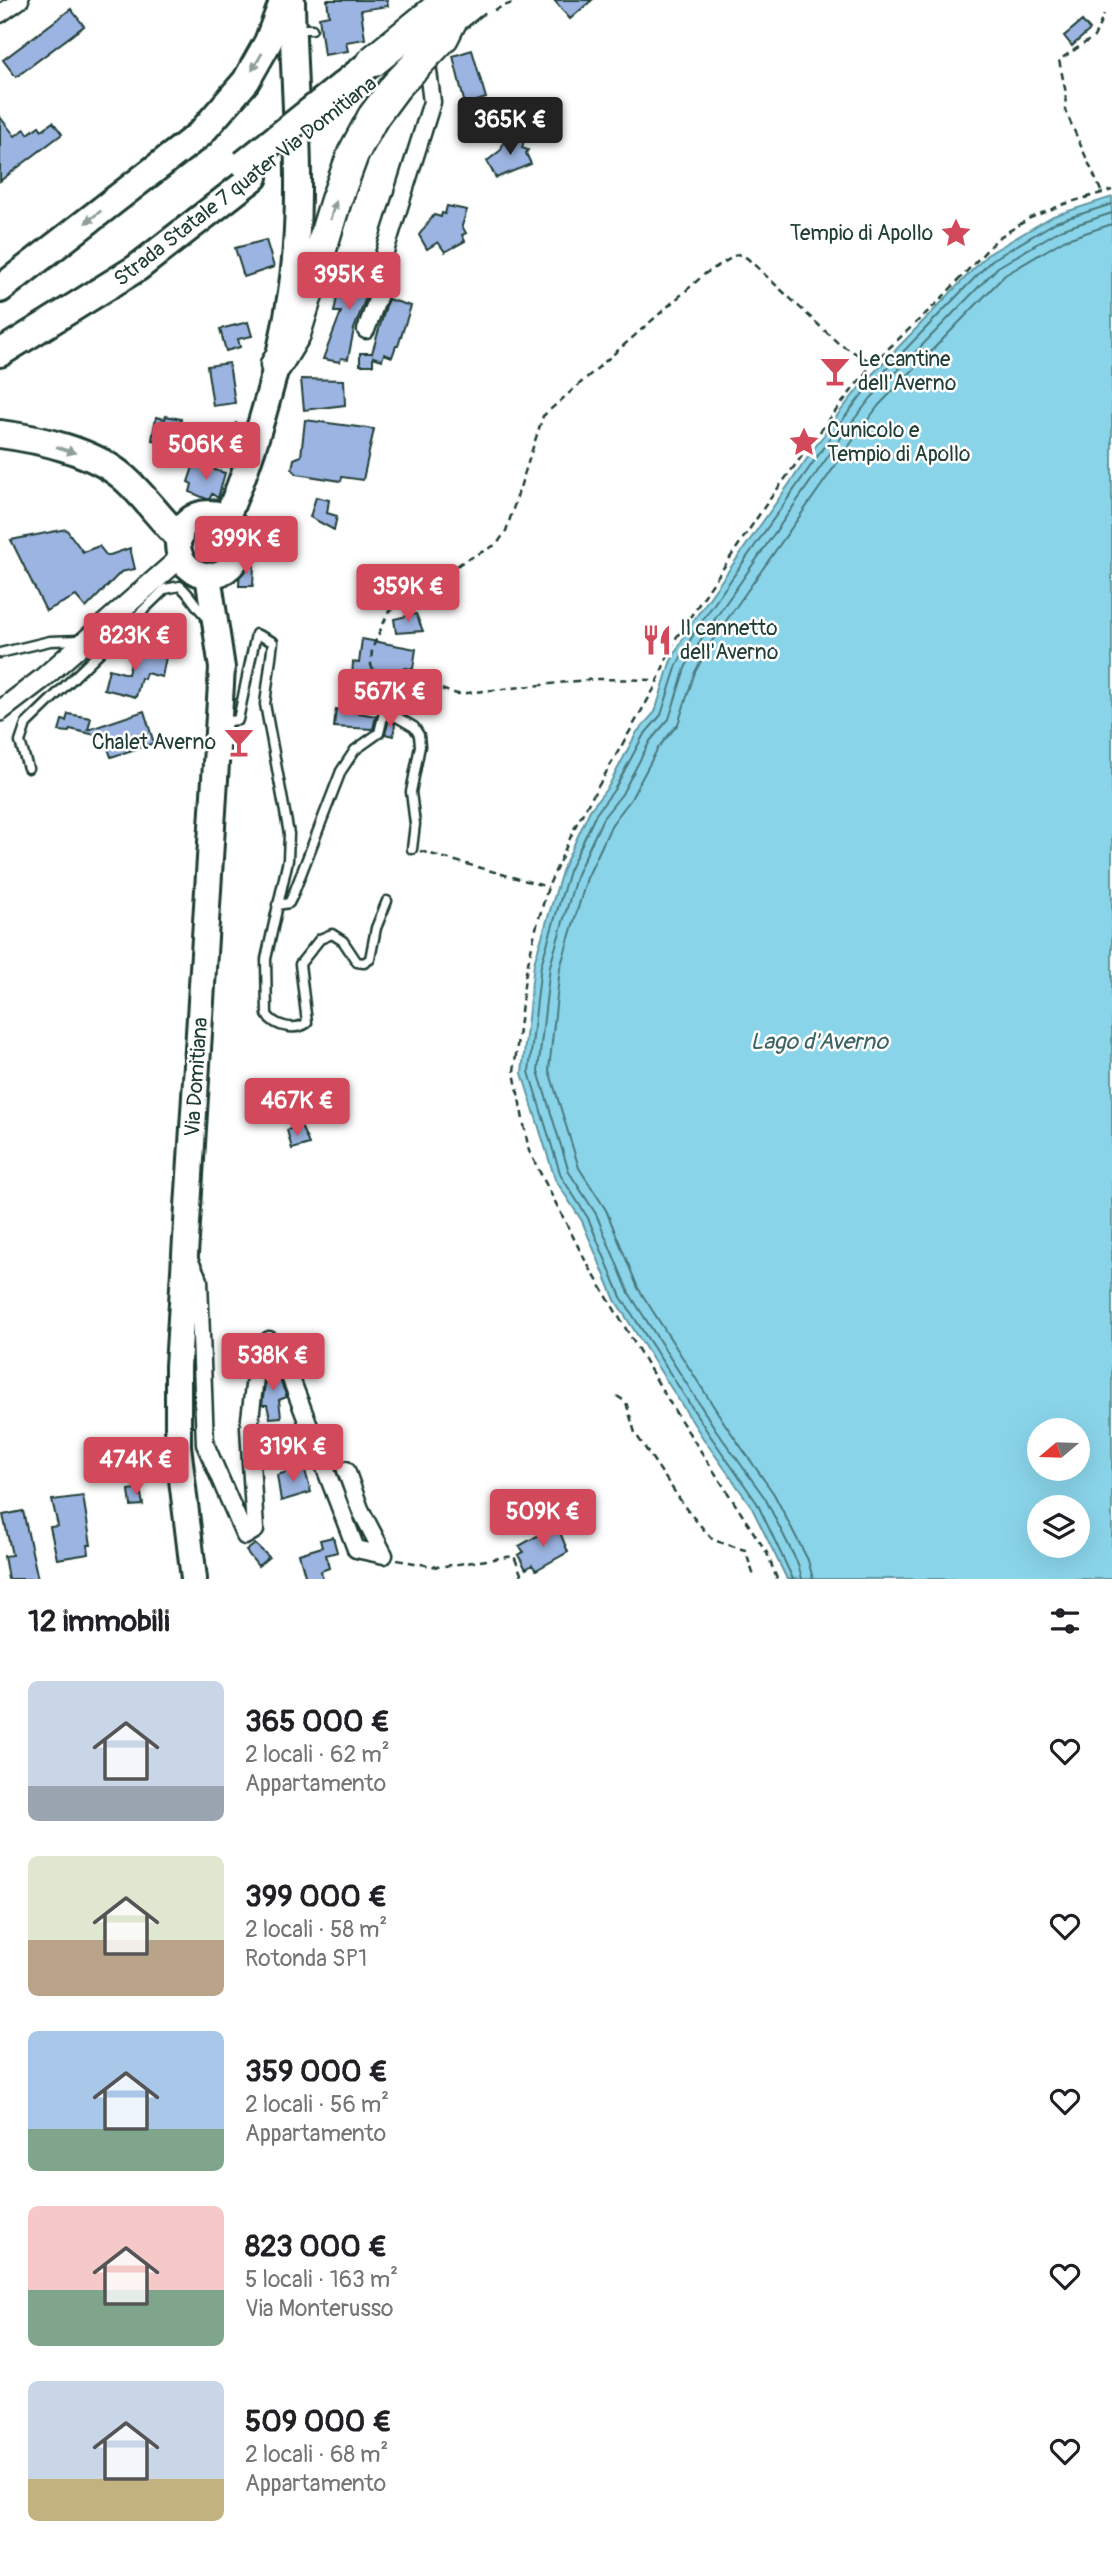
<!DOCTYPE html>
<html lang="it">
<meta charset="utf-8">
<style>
body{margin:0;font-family:Pangolin,sans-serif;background:#f6f6f6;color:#202124;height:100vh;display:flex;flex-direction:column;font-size:26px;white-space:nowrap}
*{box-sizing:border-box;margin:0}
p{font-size:23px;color:#757577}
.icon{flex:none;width:38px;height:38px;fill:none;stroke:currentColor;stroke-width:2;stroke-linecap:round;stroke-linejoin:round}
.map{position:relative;height:1579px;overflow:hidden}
.details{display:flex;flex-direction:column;background:#fff;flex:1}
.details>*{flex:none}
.needle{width:46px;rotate:251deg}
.tools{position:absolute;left:1027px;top:1418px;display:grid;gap:14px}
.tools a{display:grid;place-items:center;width:63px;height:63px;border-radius:50%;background:#fff;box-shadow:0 7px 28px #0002;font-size:35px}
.price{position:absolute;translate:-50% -60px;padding:0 16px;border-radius:7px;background:#d1495b;color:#fff;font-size:23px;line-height:46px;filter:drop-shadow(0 2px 4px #0008)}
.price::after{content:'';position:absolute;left:50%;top:42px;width:21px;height:16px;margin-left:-10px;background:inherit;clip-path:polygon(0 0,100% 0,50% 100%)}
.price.current{background:#222;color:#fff}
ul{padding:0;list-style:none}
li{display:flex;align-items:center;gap:21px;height:175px;padding:0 28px}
li span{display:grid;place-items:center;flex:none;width:196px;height:140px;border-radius:10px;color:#555}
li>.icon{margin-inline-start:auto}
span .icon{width:84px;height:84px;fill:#fffc;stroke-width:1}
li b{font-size:30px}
h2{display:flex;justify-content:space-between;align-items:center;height:84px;padding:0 28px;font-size:30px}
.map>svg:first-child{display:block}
.water{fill:#8ad4ea;stroke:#5f98a1;stroke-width:2;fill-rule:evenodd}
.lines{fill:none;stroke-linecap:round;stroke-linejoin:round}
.shore{stroke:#4a797d;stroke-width:2}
.building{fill:#9cb4e1;stroke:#1f3d34;stroke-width:2}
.service-casing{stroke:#1f3d34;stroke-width:13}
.minor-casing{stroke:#1f3d34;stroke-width:21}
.tertiary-casing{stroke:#1f3d34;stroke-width:24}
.primary-casing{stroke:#1f3d34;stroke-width:30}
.trunk-casing{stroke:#1f3d34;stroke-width:32}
.motorway-casing{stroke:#1f3d34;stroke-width:35}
.path{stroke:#1f3d34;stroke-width:2.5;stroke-dasharray:7 5;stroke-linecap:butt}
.service{stroke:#fff;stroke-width:8}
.minor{stroke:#fff;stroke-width:16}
.tertiary{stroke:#fff;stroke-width:19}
.primary{stroke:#fff;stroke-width:24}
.trunk{stroke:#fff;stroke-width:26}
.motorway{stroke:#fff;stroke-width:30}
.trunk-bridge-casing{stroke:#1f3d34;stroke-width:32;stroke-linecap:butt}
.motorway-bridge-casing{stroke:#1f3d34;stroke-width:35;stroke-linecap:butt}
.trunk-bridge{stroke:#fff;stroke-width:26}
.motorway-bridge{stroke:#fff;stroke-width:30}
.oneway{fill:#8f9e9a}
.labels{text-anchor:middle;stroke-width:5;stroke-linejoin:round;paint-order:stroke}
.street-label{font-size:21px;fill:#1f3d34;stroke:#fff}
.poi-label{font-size:21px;fill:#1f3d34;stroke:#fff;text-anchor:start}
.water-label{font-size:23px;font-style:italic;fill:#3a6362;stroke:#fff}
</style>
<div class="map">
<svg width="1112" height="1579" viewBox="0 0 1112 1579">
<rect width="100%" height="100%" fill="#fff"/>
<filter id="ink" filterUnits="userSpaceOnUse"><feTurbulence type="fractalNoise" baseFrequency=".0143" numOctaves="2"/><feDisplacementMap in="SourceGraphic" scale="14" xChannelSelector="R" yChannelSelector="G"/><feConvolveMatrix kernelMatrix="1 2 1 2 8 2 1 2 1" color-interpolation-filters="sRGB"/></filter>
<g filter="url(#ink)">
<path class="water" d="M1112 197V1579H787L751 1506 703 1438 615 1300 582 1221 555 1179 522 1073 534 963 563 868 590 810 608 787 637 732 655 712 670 663 689 627 839 413 859 388 987 255 1053 216ZM1040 1430H1078V1468H1040ZM1040 1507H1078V1545H1040Z"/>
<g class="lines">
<path class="shore" d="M793 1579 757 1503 709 1434 621 1297 588 1218 561 1176 529 1072 541 965 569 871 596 814 614 790 643 736 661 715 677 665 695 631 845 417 864 392 992 260 1056 222 1112 204
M802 1579 798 1564 765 1498 716 1430 629 1293 596 1214 569 1172 538 1071 550 966 577 874 603 818 622 794 650 741 669 719 685 668 703 636 852 422 871 398 998 267 1060 230 1112 213
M813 1579 808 1560 774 1494 725 1424 638 1288 606 1210 579 1168 549 1070 560 968 587 878 612 824 631 799 658 748 678 724 695 672 712 641 861 429 879 405 1005 275 1064 240 1112 224"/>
</g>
<path class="building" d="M327 0H387L388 6 361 10 365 39 346 42 348 51 324 55 319 17 329 15Z
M554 0H592L570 19Z
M71 9 84 26 16 77 3 60Z
M1082 21 1090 30 1072 46 1064 36Z
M472 50 486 98 465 105 453 56Z
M0 117 15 136 25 129 28 134 39 126 42 130 53 122 62 134 0 181Z
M511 134 521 136 524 140 522 148 528 150 526 153 531 164 496 178 487 161 501 150 505 136Z
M447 206 467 210 462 226 466 233 462 235 465 241 445 252 438 242 427 249 419 235 434 215 441 217 442 213 445 214Z
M266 240 274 267 244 277 235 248Z
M355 260H367V280H371V284L354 329 348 359 341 358 340 362 323 359 341 312H334L337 297H344V272L355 273Z
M388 299 411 306 398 346H396L392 357 384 354 382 360 373 357V365H360V353H372Z
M248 322 252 336 238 339 240 347 226 351 220 329Z
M229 363 235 403 213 406 207 366Z
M301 379 344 380 345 405 304 410Z
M166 416 181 419 175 445 152 440 156 417 165 419Z
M305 420 374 429 363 480 342 477 341 481 297 474 292 469 294 459 301 456Z
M236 423 240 427 214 459 203 450Z
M194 464 225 473 218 498 212 494 209 500 190 492 192 484 188 482Z
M316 497 329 500 327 513 337 516 334 530 310 517Z
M66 529 83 552 99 546 107 556 130 548 135 569 121 572 86 608 76 596 46 611 11 540Z
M240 565 254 566 253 586H239Z
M416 614 423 631 396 633 394 619Z
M362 639 416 649 413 669 405 668 380 694 366 691 364 705 350 706 353 662 359 663Z
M134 650 166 657 162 677 146 673 144 679 141 678 136 697 104 689 109 669 128 674Z
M336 709 376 716 373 729 334 727Z
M144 711 154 743 111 757 104 737 70 729 69 732 59 731 62 720 66 721 68 714 91 718 88 730Z
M389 720 395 724 393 736 385 734Z
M301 1126 309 1144 292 1149 287 1130Z
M274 1365 287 1397 279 1400 281 1417 270 1418 267 1405H262L267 1369Z
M304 1467 311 1492 281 1501 277 1475Z
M140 1488 143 1505 131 1506 129 1490Z
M83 1496 91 1545H88L89 1554 57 1559 50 1527 58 1526 52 1500Z
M23 1511 38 1579H8L4 1556 12 1555 3 1515Z
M557 1525 568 1552 536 1570 532 1565 526 1569 518 1555 524 1552 519 1546Z
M333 1537 337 1552 326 1555 329 1568 321 1571 323 1579H306L299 1554 322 1547 320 1540Z
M255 1544 269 1557 258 1566 246 1551Z"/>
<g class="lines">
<g class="service-casing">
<path id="service" d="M294 29H312
M0 653 50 641 80 640
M383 709 414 727 419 735 420 746 411 792 415 824 412 849
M221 722 238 720 256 634 273 642 265 704 289 834 288 860 266 959 267 1015C276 1027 295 1031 307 1023L300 964 320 939 332 934 343 941 357 962 364 963 370 959 376 928 387 901
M28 768 20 742 26 724 165 589 180 586C191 595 195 606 205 615H211
M277 905 289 903 293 895 341 771 355 750 379 733 387 700 399 690"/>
</g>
<g class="minor-casing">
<path id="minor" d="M0 14 20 0
M366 330 382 286 381 264 432 102 426 55
M188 1258 199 1280 205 1444 245 1536 255 1530 249 1427 258 1353 269 1340 278 1345 356 1549 384 1555 360 1509 346 1470"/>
</g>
<g class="tertiary-casing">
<path id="tertiary" d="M0 711 42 679 181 557"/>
</g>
<g class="primary-casing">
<path id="primary" d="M178 544a31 31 0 1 1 62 0a31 31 0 1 1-62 0Z
M226 519C259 443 291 328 296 246 302 164 293 82 292 0
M194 1579 178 1446V1366L222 668 208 575"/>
</g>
<g class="trunk-casing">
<path id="trunk" d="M0 289 200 134 246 81 268 42 284 0
M0 353 137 268 254 177
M0 434C39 439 93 451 123 477 144 495 159 518 179 537"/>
</g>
<g class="motorway-casing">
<path id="motorway" d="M276 365 295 334 336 200 353 154 373 117"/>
</g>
<path class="path" d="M494 10 520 0
M1101 191 1065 110 1066 93 1059 60 1094 37 1104 15
M392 682 375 674 371 665 372 649 389 611 417 596 461 563 497 544 506 531 543 416 706 273 738 254 747 258 839 344 873 363
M408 685 415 681 457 694 596 679 657 680
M420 851 548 887
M617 1396 626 1402 635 1433 687 1510 713 1540 745 1550 755 1579
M397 1560 438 1567 514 1556 523 1579
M777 1579 767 1553 676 1413 585 1260 529 1151 514 1072 525 977 535 932 548 887 576 825 654 689 674 641 767 503 831 417 873 363 938 302 998 238 1030 218 1064 204 1112 190"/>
<use href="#service" class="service"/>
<use href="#minor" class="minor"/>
<use href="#tertiary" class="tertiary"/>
<use href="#primary" class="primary"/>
<use href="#trunk" class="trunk"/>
<use href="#motorway" class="motorway"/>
<g class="trunk-bridge-casing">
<path id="trunk-bridge" d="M244 164 373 61"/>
</g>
<g class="motorway-bridge-casing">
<path id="motorway-bridge" d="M437 31 475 0
M373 61 448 0
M373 117 396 86 443 37 452 19"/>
</g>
<use href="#trunk-bridge" class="trunk-bridge"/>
<use href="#motorway-bridge" class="motorway-bridge"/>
</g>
<defs><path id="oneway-solid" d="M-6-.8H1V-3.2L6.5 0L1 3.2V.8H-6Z" transform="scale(1.75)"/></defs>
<g class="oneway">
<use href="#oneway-solid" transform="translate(257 62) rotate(120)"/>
<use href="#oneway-solid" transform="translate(333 210) rotate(-73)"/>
<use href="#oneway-solid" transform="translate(93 217) rotate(142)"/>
<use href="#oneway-solid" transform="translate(66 450) rotate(18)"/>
</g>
</g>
<defs>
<g id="sight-bare" transform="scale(2.415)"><path d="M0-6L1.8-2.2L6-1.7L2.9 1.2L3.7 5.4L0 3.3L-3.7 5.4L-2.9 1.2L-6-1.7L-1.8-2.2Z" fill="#d1495b" stroke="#fff" stroke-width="2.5" paint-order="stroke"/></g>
<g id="bar-bare" transform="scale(2.415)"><path d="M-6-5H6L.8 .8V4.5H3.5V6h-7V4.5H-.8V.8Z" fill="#d1495b" stroke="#fff" stroke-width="2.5" paint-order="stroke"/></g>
<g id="restaurant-bare" transform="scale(2.415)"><path d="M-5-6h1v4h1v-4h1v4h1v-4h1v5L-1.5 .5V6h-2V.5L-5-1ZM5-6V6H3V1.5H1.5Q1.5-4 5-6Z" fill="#d1495b" stroke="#fff" stroke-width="2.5" paint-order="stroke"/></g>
</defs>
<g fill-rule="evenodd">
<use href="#sight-bare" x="956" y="233"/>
<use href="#bar-bare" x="835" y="371"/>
<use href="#sight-bare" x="804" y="442"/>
<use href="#restaurant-bare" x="657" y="640"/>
<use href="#bar-bare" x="239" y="742"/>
</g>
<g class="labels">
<g class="street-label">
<text transform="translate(245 181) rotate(-38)" y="7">Strada Statale 7 quater Via Domitiana</text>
<text transform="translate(196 1077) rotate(-86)" y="7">Via Domitiana</text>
</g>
<g class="poi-label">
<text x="933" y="240" text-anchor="end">Tempio di Apollo</text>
<text x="858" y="366">Le cantine<tspan x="858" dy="24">dell'Averno</tspan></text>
<text x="827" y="437">Cunicolo e<tspan x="827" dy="24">Tempio di Apollo</tspan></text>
<text x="680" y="635">Il cannetto<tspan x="680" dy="24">dell'Averno</tspan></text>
<text x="216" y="749" text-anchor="end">Chalet Averno</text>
</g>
<g class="water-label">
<text x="819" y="1049">Lago d'Averno</text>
</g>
</g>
</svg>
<div class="tools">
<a><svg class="needle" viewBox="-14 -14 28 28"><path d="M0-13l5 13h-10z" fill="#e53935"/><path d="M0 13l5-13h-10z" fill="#757577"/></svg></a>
<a><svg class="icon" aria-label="layers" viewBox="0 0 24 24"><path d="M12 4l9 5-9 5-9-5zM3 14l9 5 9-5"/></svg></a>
</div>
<b class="price current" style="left:510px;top:157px">365K €</b>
<b class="price" style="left:349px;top:312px">395K €</b>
<b class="price" style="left:206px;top:482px">506K €</b>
<b class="price" style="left:246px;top:576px">399K €</b>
<b class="price" style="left:408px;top:624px">359K €</b>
<b class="price" style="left:135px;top:673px">823K €</b>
<b class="price" style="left:390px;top:729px">567K €</b>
<b class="price" style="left:297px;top:1138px">467K €</b>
<b class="price" style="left:273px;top:1393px">538K €</b>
<b class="price" style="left:293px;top:1484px">319K €</b>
<b class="price" style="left:136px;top:1497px">474K €</b>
<b class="price" style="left:543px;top:1549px">509K €</b>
</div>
<section class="details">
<h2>12 immobili<svg class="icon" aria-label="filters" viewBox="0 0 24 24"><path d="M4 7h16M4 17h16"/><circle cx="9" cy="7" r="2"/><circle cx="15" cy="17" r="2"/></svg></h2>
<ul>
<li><span style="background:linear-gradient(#c9d6e8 75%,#9aa5b1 0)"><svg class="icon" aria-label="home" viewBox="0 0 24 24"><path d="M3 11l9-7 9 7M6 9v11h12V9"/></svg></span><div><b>365 000 €</b><p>2 locali · 62 m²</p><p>Appartamento</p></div><svg class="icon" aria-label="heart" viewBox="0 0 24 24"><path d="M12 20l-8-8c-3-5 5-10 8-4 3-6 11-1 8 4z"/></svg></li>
<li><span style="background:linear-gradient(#dfe7d0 60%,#b9a48a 0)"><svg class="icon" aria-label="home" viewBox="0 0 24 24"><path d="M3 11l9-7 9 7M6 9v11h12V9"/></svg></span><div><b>399 000 €</b><p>2 locali · 58 m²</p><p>Rotonda SP1</p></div><svg class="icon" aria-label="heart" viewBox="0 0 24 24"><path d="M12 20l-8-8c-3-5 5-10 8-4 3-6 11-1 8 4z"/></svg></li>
<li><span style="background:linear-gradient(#a9c7e8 70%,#7fa58c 0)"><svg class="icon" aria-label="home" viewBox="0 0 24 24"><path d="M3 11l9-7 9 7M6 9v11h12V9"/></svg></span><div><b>359 000 €</b><p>2 locali · 56 m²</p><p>Appartamento</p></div><svg class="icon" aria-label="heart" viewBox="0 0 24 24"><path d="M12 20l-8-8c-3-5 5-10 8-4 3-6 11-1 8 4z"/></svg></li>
<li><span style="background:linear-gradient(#f6c9c9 60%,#7fa58c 0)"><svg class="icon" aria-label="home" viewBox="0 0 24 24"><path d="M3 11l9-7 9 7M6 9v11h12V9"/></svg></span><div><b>823 000 €</b><p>5 locali · 163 m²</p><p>Via Monterusso</p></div><svg class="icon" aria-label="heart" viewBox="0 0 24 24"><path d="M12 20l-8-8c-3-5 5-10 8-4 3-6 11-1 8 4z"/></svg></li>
<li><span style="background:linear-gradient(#c9d6e8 70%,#c2b280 0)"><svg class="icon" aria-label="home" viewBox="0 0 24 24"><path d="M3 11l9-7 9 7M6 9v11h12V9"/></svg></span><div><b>509 000 €</b><p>2 locali · 68 m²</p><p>Appartamento</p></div><svg class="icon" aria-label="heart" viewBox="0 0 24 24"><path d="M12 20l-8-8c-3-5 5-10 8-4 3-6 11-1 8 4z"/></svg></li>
</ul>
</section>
